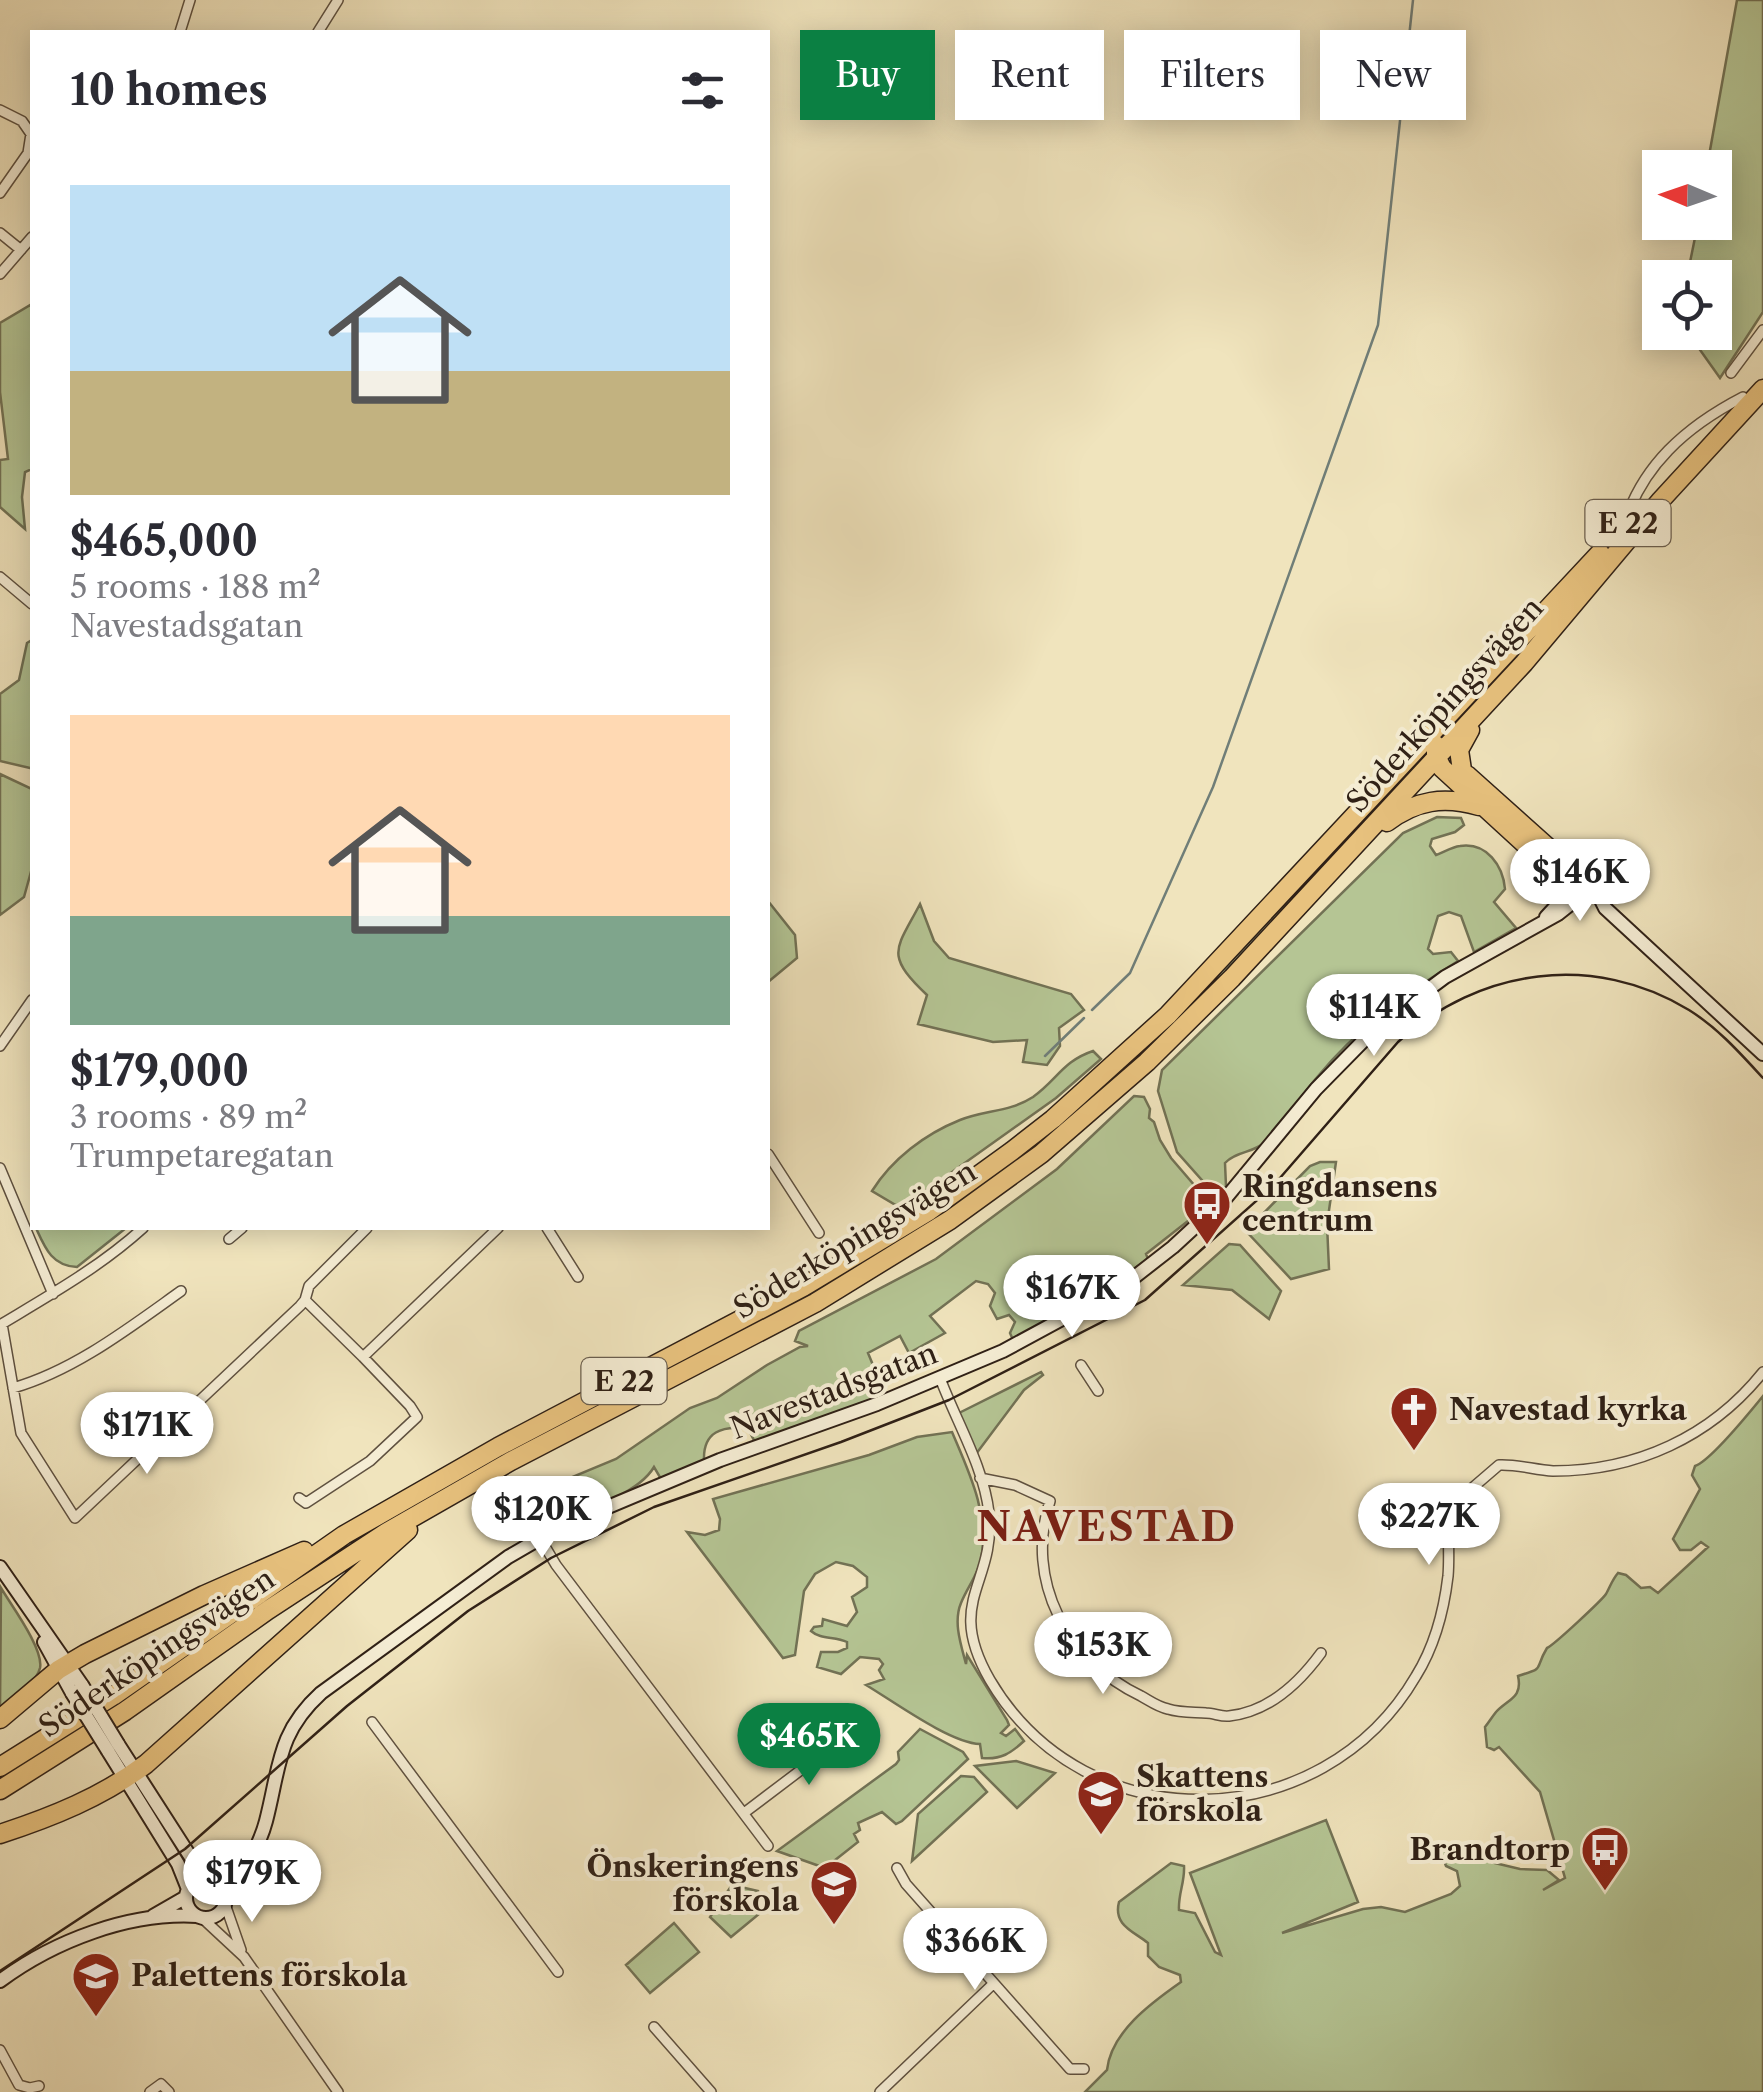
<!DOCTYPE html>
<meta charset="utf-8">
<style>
body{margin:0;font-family:"Libre Caslon Text",serif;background:#f7f7f7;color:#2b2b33;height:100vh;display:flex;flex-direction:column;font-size:38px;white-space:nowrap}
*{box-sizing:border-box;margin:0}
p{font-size:32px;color:#7c7c81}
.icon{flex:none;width:55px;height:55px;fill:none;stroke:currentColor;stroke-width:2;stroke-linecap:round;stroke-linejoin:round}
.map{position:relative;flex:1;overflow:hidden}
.side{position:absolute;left:30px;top:30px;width:740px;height:1200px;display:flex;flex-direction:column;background:#fff;border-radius:0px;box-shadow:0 5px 25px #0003}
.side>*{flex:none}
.guide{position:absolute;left:800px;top:30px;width:812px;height:90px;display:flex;gap:20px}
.needle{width:65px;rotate:272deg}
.tools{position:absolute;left:1642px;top:150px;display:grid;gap:20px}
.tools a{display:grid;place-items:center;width:90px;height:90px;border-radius:0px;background:#fff;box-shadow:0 5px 25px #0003;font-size:50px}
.price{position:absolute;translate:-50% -85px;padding:0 22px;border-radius:35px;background:#fff;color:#222;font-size:32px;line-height:65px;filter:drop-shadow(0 2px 5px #0008)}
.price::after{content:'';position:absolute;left:50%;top:60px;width:30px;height:22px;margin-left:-15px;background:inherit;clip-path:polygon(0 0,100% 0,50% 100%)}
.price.current{background:#0b8043;color:#fff}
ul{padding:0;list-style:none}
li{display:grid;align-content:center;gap:20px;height:530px;padding:0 40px}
li span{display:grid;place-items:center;height:310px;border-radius:0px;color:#555}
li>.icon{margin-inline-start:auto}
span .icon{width:180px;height:180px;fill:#fffc;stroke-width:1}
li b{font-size:42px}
h2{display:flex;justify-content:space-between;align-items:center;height:120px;padding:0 40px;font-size:42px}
.tag{padding:0 35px;border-radius:0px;background:#fff;box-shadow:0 5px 25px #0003;font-size:35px;line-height:90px}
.tag.current{background:#0b8043;color:#fff}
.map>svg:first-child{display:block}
.green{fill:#b5c594;stroke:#727255;stroke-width:2.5}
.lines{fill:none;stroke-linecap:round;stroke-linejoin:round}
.stream{stroke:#707e78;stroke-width:2.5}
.street-casing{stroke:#5f5140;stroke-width:12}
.secondary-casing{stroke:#2f2016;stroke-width:16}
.highway-casing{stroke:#2f2016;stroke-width:21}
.street{stroke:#f5edd4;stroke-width:9}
.secondary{stroke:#f5edd4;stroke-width:12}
.highway{stroke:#e8c27e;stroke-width:18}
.tram{stroke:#2f2016;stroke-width:2.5}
.secondary-bridge-casing{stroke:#2f2016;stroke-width:16;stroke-linecap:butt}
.secondary-bridge{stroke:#f5edd4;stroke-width:12}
.labels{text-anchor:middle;stroke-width:8;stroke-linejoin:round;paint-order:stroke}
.shield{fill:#f5edd4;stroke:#6a5e4f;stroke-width:2.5}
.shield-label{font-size:28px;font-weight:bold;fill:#2f2016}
.street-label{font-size:30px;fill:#2f2016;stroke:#f5edd4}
.poi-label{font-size:30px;font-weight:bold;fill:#2f2016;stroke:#f5edd4;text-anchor:start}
.district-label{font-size:40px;font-weight:bold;letter-spacing:2.5px;fill:#7a1f14;stroke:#f5edd4}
</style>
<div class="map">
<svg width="1763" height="2092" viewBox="0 0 1763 2092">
<rect width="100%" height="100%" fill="#f0e4bd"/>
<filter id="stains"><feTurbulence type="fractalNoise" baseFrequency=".002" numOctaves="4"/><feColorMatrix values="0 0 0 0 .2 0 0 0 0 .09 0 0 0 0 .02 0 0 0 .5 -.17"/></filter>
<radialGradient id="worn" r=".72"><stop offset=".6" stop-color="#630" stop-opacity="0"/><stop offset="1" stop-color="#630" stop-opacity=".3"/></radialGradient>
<path class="green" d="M1737 0H1763V312L1720 378 1688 333 1715 332V278L1687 277 1698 223 1715 222V168L1707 167Z
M32 304V469L25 472 22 497 25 529 0 507V460L8 459 0 392V323Z
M32 640V768H30L0 761V694L19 680 27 643Z
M1425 762C1307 887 1193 1020 1060 1129 977 1196 887 1254 794 1305H788L956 1199 1241 949 1412 769Z
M0 774 32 789V868L24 897 0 915Z
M1437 817 1461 818 1464 825 1455 832 1432 839 1430 846 1436 855C1444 852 1452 847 1460 846 1487 842 1503 866 1505 889L1494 902 1516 928 1474 952 1461 916 1449 912 1438 916 1428 949 1433 954 1451 952 1458 961C1406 993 1358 1028 1319 1075 1300 1096 1285 1123 1265 1142 1254 1153 1236 1151 1225 1163L1226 1186 1217 1197 1177 1152 1158 1091 1162 1070 1403 833Z
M768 901 795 935 797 958 768 982Z
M920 904 934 941 949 958 1071 994 1084 1010 1059 1028 1060 1046 1047 1065 1023 1062 1027 1040 993 1042 918 1024 927 995C884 954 896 950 920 904Z
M1093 1051 1101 1059 1056 1098 917 1197 899 1207 872 1191C892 1159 925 1134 960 1120 985 1110 1010 1112 1033 1097 1057 1080 1063 1061 1093 1051Z
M1134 1096 1144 1097 1150 1109 1149 1118 1154 1122 1160 1140 1171 1158 1207 1200 1202 1210 1146 1254 1148 1259 1102 1291 1087 1282 1063 1276C1054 1288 1057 1295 1053 1308 1049 1325 1027 1332 1013 1340L1010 1333 1015 1322 1009 1315 997 1319 990 1306 995 1293 988 1284 976 1281 930 1316 945 1333 909 1353 900 1336 868 1353 885 1394 756 1444 748 1429C722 1425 703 1432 704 1460L661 1479 654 1467C637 1496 578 1513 547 1525L541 1522V1490L616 1459 690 1408 717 1398 767 1365 800 1347 808 1346 795 1341 799 1331 936 1259 1057 1169Z
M1320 1162H1336L1327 1224 1329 1269 1291 1279 1246 1231 1310 1166Z
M36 1228H126L77 1267C52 1266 45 1248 36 1228Z
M1229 1244 1240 1245 1281 1291 1269 1319 1232 1290 1183 1285Z
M1041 1372 1043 1375 1024 1390 976 1454 959 1413Z
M1763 1396V2092H1085L1107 2070C1111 2032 1151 2003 1181 1982L1180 1975 1159 1967 1148 1956V1943C1133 1931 1113 1925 1119 1902L1171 1863 1184 1866C1185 1882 1178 1894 1179 1910L1195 1913 1215 1952 1221 1955 1190 1873 1326 1820 1358 1902 1282 1933 1363 1909 1381 1907 1405 1912 1451 1894 1460 1886 1457 1871 1446 1866 1440 1850 1520 1869 1547 1870 1559 1880 1543 1890 1565 1878 1540 1792 1499 1747 1494 1750 1487 1747 1485 1727C1489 1722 1492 1717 1496 1712 1508 1699 1523 1698 1518 1676 1547 1667 1533 1671 1547 1648 1554 1645 1602 1600 1606 1594 1610 1587 1612 1580 1618 1573L1626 1575 1641 1588 1650 1587 1658 1593 1708 1547 1701 1542 1691 1550H1680L1673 1539 1700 1489 1692 1475 1695 1466C1710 1461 1750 1412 1763 1396Z
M952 1432C969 1472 990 1515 981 1560 977 1576 967 1588 961 1603 953 1622 961 1645 966 1664L967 1655 1007 1720 1009 1725 1001 1733 1006 1736 1015 1729 1024 1741C1011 1753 1001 1760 982 1758L980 1744C950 1743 893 1701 866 1685L884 1679 879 1670 883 1664 879 1659 860 1657 841 1674 817 1667 821 1652H838L847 1648V1642C835 1636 821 1640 811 1631L814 1627 822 1626 823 1619 847 1626 857 1612 852 1597 867 1587V1577L853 1566 836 1562 815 1574 804 1591 795 1655 783 1658 687 1532 705 1535 719 1530 720 1519 713 1499 869 1455 917 1437Z
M1 1588C11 1605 44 1649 40 1668 36 1684 12 1699 0 1709Z
M920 1729 963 1752 968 1759 902 1821 896 1824 882 1812 858 1823 860 1830 854 1834 858 1842 825 1868 777 1851 896 1764 899 1760 898 1752Z
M1016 1761 1055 1773 1017 1808 975 1766Z
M961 1776 974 1777 987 1792 912 1861 918 1814Z
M732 1885 758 1891 759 1914 731 1937 710 1917Z
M674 1923 699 1952 650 1993 626 1965Z"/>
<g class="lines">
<path class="stream" d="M1092 1010 1130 973 1213 787 1378 325 1413 0
M1045 1056 1084 1018"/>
<g class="street-casing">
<path id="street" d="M180 32 190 0
M318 32 338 0
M0 110 22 121 31 134 28 153 0 193
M0 233 21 250
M0 274 32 237
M1731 373 1763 330
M1623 529C1640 466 1687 426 1743 397
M0 577 32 604
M0 1046 32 1000
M768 1154 819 1233
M0 1168 53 1294
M547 1228 578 1277
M229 1239 242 1228
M305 1300 363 1357
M2 1324 21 1433 75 1518 300 1306 305 1300 309 1286 367 1228
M0 1325C50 1295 100 1267 143 1228
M1081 1365 1098 1391
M940 1378C956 1421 984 1467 989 1513 996 1585 944 1600 990 1680 1086 1843 1322 1837 1416 1676 1434 1647 1444 1610 1448 1576 1450 1553 1447 1530 1449 1508L1499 1465C1517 1464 1535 1470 1553 1471 1636 1471 1711 1437 1763 1372
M13 1388C75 1370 129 1328 181 1291
M980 1478 1015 1485 1050 1501C1024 1580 1067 1661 1141 1696 1150 1701 1158 1707 1168 1709 1181 1713 1194 1712 1206 1713 1214 1713 1221 1717 1229 1716 1268 1712 1299 1683 1321 1653
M299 1498 306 1503 370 1461 417 1417 410 1406 363 1357 498 1228
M540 1538 556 1565 768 1846
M372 1722 558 1972
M744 1813 851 1732
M897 1868 906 1884 1070 2069H1084
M225 1904 241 1950
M201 1917 244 1957 338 2092
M654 2027 711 2092
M0 2050 19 2085 30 2088 39 2086
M150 2092 161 2084 169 2092
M880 2092 993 1984"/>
</g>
<g class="secondary-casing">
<path id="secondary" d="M1546 917 1582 878 1597 892 1605 908 1763 1054
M0 1567 82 1685
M44 1642 72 1693
M118 1744 190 1856 211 1878
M108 1751 178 1864 188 1889
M186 1898a20 20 0 1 1 40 0a20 20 0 1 1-40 0Z
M226 1899C241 1876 259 1848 266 1821 280 1767 277 1733 321 1693L508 1557 558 1528 720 1460 877 1404 1003 1351 1123 1286 1173 1247 1225 1199 1316 1089 1375 1029 1445 977 1558 914 1592 887
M153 1916 186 1897
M0 1981C54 1941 129 1912 197 1916"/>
</g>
<g class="highway-casing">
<path id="highway" d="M1436 745V756L1442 768 1573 888
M1462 770 1459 750 1470 730
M1467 775 1582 878
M1387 822C1416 800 1444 796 1479 806
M0 1719 58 1670 85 1654 204 1595 304 1551
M0 1767 113 1696 344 1535 498 1447 803 1287 929 1211 1012 1151 1053 1119 1168 1015 1600 553
M0 1790 125 1711 268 1610 387 1532 511 1461 815 1303 950 1220 1041 1154 1147 1062 1232 978 1524 663 1661 500 1763 389
M0 1834C52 1817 102 1797 146 1764L408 1530"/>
</g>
<use href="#street" class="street"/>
<use href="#secondary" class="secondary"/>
<use href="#highway" class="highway"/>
<path class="tram" d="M0 1971 185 1849 347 1706 468 1611 551 1558 654 1507 841 1442 949 1400 1145 1300 1273 1186 1398 1042C1479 968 1594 952 1689 1010 1718 1028 1740 1053 1763 1078"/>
<g class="secondary-bridge-casing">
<path id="secondary-bridge" d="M82 1685 118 1744
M72 1693 108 1751"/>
</g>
<use href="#secondary-bridge" class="secondary-bridge"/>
</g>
<defs>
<g id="bus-pin" transform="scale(2.5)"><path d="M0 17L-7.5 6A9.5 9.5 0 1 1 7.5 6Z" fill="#8f2418" stroke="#f5edd4"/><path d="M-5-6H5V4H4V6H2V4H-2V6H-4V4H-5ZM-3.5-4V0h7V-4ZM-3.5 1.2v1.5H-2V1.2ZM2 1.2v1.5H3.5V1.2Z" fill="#fff"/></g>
<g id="church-pin" transform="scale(2.5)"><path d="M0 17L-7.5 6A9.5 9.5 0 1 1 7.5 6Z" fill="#8f2418" stroke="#f5edd4"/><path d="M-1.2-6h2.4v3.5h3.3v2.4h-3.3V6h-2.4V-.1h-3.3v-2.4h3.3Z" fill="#fff"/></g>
<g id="school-pin" transform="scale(2.5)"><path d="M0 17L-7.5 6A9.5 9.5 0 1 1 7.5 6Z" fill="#8f2418" stroke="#f5edd4"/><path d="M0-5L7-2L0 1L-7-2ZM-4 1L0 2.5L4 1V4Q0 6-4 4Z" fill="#fff"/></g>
</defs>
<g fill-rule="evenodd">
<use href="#bus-pin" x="1207" y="1204"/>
<use href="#church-pin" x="1414" y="1410"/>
<use href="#school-pin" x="1101" y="1794"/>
<use href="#bus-pin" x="1605" y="1850"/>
<use href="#school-pin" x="834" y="1884"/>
<use href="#school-pin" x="96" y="1976"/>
</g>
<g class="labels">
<g class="shield">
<rect x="1585.5" y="500" width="85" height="46" rx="8"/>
<rect x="581.5" y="1358" width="85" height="46" rx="8"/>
</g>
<g class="shield-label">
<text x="1628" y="533">E 22</text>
<text x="624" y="1391">E 22</text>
</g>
<g class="street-label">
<text transform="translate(1445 705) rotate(-48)" y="10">Söderköpingsvägen</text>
<text transform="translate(855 1240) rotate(-31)" y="10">Söderköpingsvägen</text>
<text transform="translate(834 1391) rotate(-21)" y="10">Navestadsgatan</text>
<text transform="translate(157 1653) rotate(-34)" y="10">Söderköpingsvägen</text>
</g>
<g class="poi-label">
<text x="1242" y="1197">Ringdansens<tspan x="1242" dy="34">centrum</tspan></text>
<text x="1449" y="1420">Navestad kyrka</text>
<text x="1136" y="1787">Skattens<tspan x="1136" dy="34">förskola</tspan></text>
<text x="1570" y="1860" text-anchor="end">Brandtorp</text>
<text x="799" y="1877" text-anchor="end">Önskeringens<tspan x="799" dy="34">förskola</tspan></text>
<text x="131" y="1986">Palettens förskola</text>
</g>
<g class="district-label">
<text x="1107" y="1541">NAVESTAD</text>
</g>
</g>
<rect width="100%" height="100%" filter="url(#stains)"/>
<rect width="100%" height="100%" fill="url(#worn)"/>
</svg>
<div class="tools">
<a><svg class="needle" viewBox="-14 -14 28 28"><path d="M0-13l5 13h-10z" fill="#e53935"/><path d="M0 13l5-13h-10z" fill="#7c7c81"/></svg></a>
<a><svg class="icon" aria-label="locate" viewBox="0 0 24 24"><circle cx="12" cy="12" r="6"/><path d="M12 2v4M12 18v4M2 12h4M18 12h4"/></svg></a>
</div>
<b class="price" style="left:1580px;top:924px">$146K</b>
<b class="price" style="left:1374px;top:1059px">$114K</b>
<b class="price" style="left:1072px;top:1340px">$167K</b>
<b class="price" style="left:147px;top:1477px">$171K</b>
<b class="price" style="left:542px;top:1561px">$120K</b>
<b class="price" style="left:1429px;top:1568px">$227K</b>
<b class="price" style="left:1103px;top:1697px">$153K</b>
<b class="price current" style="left:809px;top:1788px">$465K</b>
<b class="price" style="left:252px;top:1925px">$179K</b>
<b class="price" style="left:975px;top:1993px">$366K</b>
<div class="guide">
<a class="tag current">Buy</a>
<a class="tag">Rent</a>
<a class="tag">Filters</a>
<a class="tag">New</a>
</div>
<section class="side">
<h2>10 homes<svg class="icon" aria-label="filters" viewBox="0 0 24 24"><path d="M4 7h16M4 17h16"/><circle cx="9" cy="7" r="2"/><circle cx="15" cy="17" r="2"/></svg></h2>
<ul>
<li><span style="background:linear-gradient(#bfe0f5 60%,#c2b280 0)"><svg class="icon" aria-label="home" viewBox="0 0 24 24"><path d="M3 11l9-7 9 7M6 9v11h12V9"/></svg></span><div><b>$465,000</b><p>5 rooms · 188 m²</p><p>Navestadsgatan</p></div></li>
<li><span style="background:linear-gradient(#ffd9b3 65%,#7fa58c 0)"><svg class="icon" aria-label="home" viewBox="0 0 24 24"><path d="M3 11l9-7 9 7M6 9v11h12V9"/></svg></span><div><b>$179,000</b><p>3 rooms · 89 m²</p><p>Trumpetaregatan</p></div></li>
</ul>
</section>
</div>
